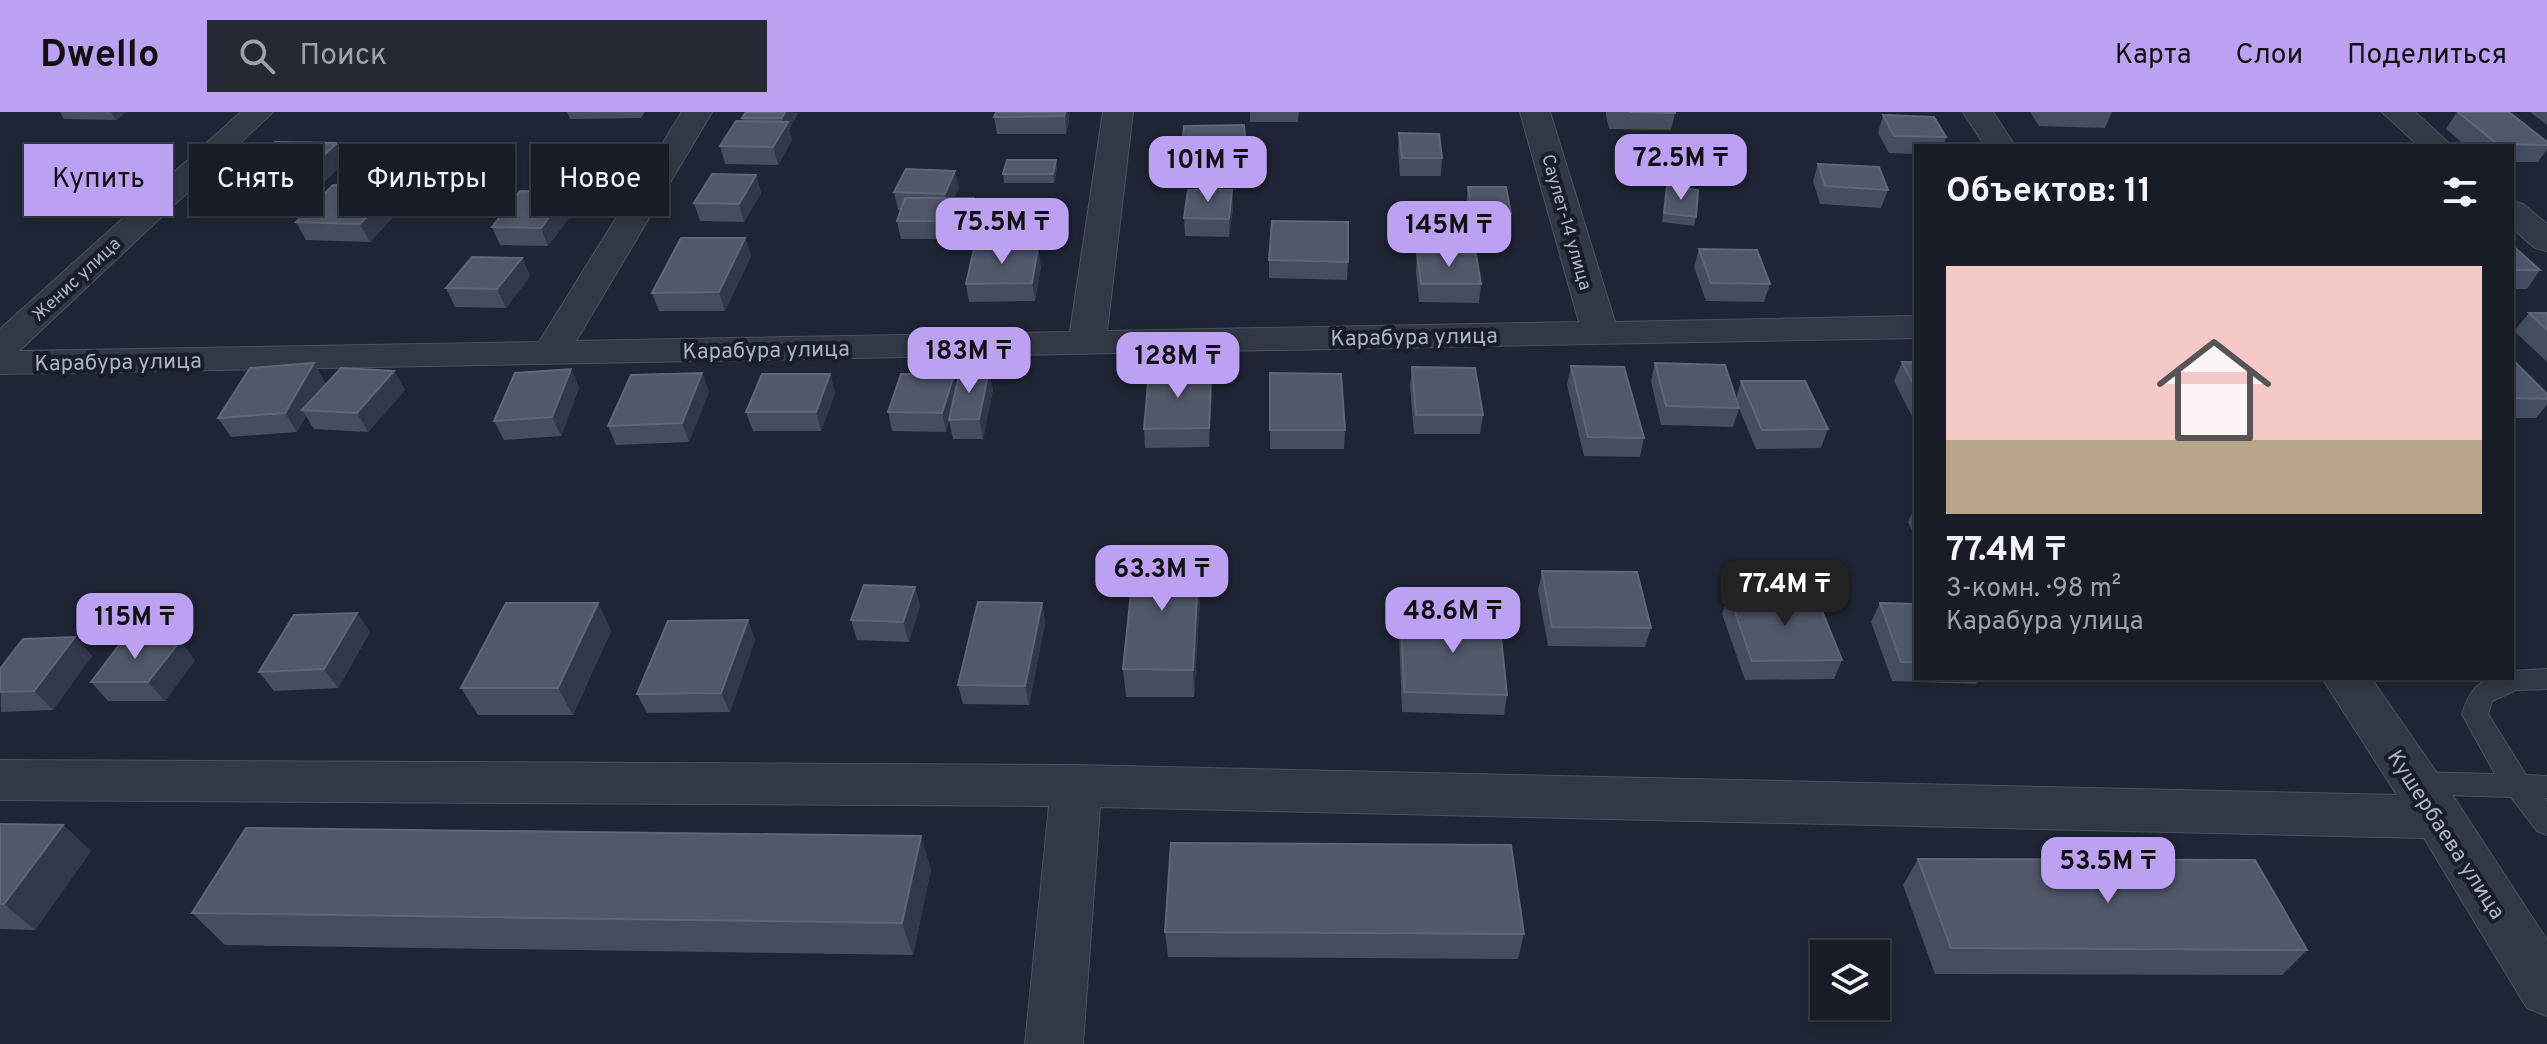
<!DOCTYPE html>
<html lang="ru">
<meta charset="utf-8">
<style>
body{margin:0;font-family:Overpass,sans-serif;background:#242933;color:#f1f3f6;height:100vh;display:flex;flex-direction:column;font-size:30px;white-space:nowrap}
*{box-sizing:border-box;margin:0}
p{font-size:26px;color:#9ea1a7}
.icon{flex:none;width:44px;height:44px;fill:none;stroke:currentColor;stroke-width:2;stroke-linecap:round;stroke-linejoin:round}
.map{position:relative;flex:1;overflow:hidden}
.side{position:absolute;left:1914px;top:32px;width:600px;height:536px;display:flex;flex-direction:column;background:#171c27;border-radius:0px;box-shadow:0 4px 12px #0003,0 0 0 2px #363a44}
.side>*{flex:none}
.banner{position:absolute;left:24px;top:32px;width:760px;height:72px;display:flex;gap:16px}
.fabs{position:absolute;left:1810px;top:828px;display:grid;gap:16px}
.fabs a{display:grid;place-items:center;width:80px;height:80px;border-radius:0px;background:#171c27;box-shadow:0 4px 12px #0003,0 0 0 2px #363a44;font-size:40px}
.price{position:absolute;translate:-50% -68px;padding:0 18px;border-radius:16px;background:#bca0f2;color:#111;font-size:26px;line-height:52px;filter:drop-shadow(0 2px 4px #0008)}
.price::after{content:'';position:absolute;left:50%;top:48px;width:24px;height:18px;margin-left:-12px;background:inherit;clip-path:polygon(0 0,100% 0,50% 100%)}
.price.active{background:#222;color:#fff}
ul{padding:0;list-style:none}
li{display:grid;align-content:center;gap:16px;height:424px;padding:0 32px}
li+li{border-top:2px solid #363a44}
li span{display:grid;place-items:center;height:248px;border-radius:0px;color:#555}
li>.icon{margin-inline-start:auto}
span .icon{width:144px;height:144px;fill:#fffc;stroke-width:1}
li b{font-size:34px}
h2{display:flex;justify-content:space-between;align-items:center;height:96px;padding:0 32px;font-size:34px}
.pill{padding:0 28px;border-radius:0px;background:#171c27;box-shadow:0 4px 12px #0003,0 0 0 2px #363a44;font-size:28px;line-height:72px}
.pill.active{background:#bca0f2;color:#111}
header{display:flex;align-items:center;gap:48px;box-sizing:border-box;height:112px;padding:0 40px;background:#bca0f2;color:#111}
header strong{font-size:38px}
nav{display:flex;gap:44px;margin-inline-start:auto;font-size:28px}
.search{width:560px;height:72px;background:#242933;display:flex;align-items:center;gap:20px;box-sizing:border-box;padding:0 28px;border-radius:0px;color:#9ea1a7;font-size:30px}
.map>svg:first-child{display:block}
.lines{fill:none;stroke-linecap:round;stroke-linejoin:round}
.lane-casing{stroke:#4d5260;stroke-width:2}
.street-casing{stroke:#4d5260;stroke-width:2}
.lane{fill:#323845;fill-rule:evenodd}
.street{fill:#323845;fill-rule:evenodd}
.wall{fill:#454d5e}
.shaded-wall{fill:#313849}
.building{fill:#505869;stroke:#5e6677;stroke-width:2}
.labels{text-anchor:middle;stroke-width:8;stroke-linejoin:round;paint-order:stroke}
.far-street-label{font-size:18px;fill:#acb2c2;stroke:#181d29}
.street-label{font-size:22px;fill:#acb2c2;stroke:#181d29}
</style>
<header>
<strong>Dwello</strong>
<div class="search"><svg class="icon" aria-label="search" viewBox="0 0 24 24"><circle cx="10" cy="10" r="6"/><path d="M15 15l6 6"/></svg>Поиск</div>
<nav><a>Карта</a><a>Слои</a><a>Поделиться</a></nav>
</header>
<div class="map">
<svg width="2547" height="932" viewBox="0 0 2547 932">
<rect width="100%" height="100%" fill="#1f2534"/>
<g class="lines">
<g class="lane-casing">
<path id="lane" d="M2547 557V577L2516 578 2492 589 2488 602 2526 663 2547 664V686H2544L2547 690V723L2537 719 2511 685 2414 682 2404 679 2400 671 2404 663 2414 660 2495 662 2462 602C2472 572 2480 566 2512 566V559Z"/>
</g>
<g class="street-casing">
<path id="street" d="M241 0H273L19 239 539 230 682 0H712L576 229 1070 220 1103 0H1133L1107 219 1579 210 1520 0H1550L1615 210 1916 204V226L0 262V217Z
M1963 0H1993L2015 34H1985Z
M2382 0H2415L2452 34H2419Z
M2512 89 2523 92 2547 112V139L2535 136 2512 116Z
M2322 566H2371L2457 690 2547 828V904L2527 896 2424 726 1100 695 1083 932H1025L1049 694 0 688V648L1076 653 2397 683Z"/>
</g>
<use href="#lane" class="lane"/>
<use href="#street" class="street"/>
</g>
<path class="wall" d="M60 0H126L116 8 64 7Z
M567 0H645L641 6 570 7Z
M785 0 798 1 789 18 792 28 778 53 725 52 720 34 743 10 742 6Z
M1068 0 1069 8 1066 22H997L994 5Z
M1250 0H1299L1298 10H1250Z
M1606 0H1675V1L1671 18 1609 17 1606 4Z
M2030 0H2112L2105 16 2039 14Z
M2457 0H2509L2547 30V38L2538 50H2512V34H2466L2446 17Z
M2530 0H2547V13Z
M1883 3 1946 25 1943 34H1916V42L1889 41 1878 21Z
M1244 13 1245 35 1184 36 1183 26Z
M1399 21 1442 46 1441 64H1400L1398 39Z
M1625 24 1678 46 1674 64 1628 63 1622 41Z
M337 31 346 49 316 78 252 77 242 59Z
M121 50 89 76H44L32 58Z
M1818 52 1888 78 1881 96 1820 92 1813 69Z
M1057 57 1054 71H1004L1003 62Z
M756 63 761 81 744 110 700 109 694 91Z
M396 74 405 92 370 130 306 128 296 110Z
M1667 74 1696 105 1694 114 1662 110Z
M1468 75 1511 102 1509 120 1470 119 1466 93Z
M959 76 954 86 977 104 972 127H901L897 109 901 98H898L894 80Z
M1233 96 1229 125 1185 124 1184 106Z
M575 98 548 134 500 133 492 115Z
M745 126 751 144 725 199H659L652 181Z
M2512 133 2540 158 2527 177H2512Z
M1699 137 1770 172 1764 190 1706 189 1694 155Z
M1417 141 1481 172 1479 191 1419 190 1416 160Z
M522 146 530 164 506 196 455 195 446 176Z
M1269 148 1348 150 1347 168 1269 166Z
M1041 154 1035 189 969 190 966 172Z
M2529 201H2547V250L2514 219Z
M2512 247 2547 282V293L2536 306H2512Z
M1902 250H1916V308H1914L1894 269Z
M1655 251 1736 287 1741 269 1828 317 1821 336 1756 337 1739 296 1733 315 1661 313 1651 269Z
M1571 254 1644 326 1640 345 1584 344 1567 273Z
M1412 255 1483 303 1480 322H1414L1410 274Z
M571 257 579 276 561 324 504 328 494 309Z
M394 259 405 278 368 320 314 317 306 304 297 320 231 325 218 306 325 270 322 276Z
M702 261 709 280 689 330 616 333 608 314Z
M1270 261 1345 318 1344 337H1270Z
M830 262 835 281 821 319H753L746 300Z
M957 276 993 277 983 327H953L949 308 946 320 892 319 888 300Z
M1212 279 1209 335 1145 336 1144 317Z
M1916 392V428L1908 410Z
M1199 442 1201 469 1194 585H1126L1123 557Z
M1542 459 1651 516 1645 535 1548 534 1538 479Z
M915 475 920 494 909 530 857 528 851 508Z
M1729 483 1842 548 1834 567 1745 568 1722 502Z
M598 491 611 519 573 603H478L461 576Z
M1042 491 1045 511 1029 593 963 592 958 573Z
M1880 491 1916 492V566H1979L1976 572 1892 569 1871 510Z
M357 501 370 520 338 576 274 579 259 560Z
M1401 502 1507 583 1504 603 1402 600 1399 522Z
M748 508 755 528 730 600 647 601 637 582Z
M75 525 92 544 53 598 1 600 0 557Z
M195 548 165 589H108L91 570Z
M0 712 63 713 91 739 35 818 0 817Z
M1918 747 2307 838 2282 863 1935 862 1903 773Z
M931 757 913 843 225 833 192 801Z
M1165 820 1524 822 1518 847 1168 845Z"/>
<path class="shaded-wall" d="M111 0H126L116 8Z
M785 0 798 1 789 18 792 28 778 53 773 35 784 16 782 6Z
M1065 0H1068L1069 8 1066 22Z
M337 31 346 49 316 78 306 60Z
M109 32 121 50 89 76 77 58Z
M1056 48 1057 57 1054 71 1053 62Z
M955 59 959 76 948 100 945 82Z
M756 63 761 81 744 110 739 92Z
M396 74 405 92 370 130 360 112Z
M1232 78 1233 96 1229 125V107Z
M568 80 575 98 548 134 541 116Z
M974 86 977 104 972 127 968 109Z
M745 126 751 144 725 199 719 180Z
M1038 136 1041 154 1035 189 1032 171Z
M522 146 530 164 506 196 497 177Z
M314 251 325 270 309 298H302L306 304 297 320 285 301Z
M571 257 579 276 561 324 552 305Z
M989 258 993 277 983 327 979 307Z
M394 259 405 278 368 320 357 301Z
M1211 260 1212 279 1209 335V316Z
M702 261 709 280 689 330 682 311Z
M830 262 835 281 821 319 816 300Z
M954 263 958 282 946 320 942 301Z
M1199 442 1201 469 1194 585 1193 558Z
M915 475 920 494 909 530 903 510Z
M598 491 611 519 573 603 558 576Z
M1042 491 1045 511 1029 593 1025 574Z
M357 501 370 520 338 576 324 557Z
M748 508 755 528 730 600 721 581Z
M75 525 92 544 53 598 34 579Z
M180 529 195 548 165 589 148 570Z
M63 713 91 739 35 818 4 792Z
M921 724 931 757 913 843 902 811Z"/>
<path class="building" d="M746 0H785L782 6H742Z
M996 0H1065L1064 4 994 5Z
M1630 0H1675V1Z
M2458 0H2509L2547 30V33L2497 32Z
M1883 3 1934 5 1946 25 1894 24Z
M736 9 788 10 773 35 720 34Z
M1244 13 1245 26H1183L1184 14Z
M1399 21 1439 22 1442 46H1402Z
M1625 24 1671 25 1678 46 1631 45Z
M275 30 337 31 306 60 242 59Z
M66 32H109L77 58H32Z
M2301 32 2417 34H2302Z
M1007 48H1056L1053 62H1003Z
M1818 52 1879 55 1888 78 1825 74Z
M906 57 955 59 945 82 894 80Z
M712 62 756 63 739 92 694 91Z
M333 73 396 74 360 112 296 110Z
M1667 74 1698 78 1696 105 1664 101Z
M1468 75H1506L1511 102 1472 101Z
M1188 78H1232L1229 107 1184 106Z
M520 79 568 80 541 116 492 115Z
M905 86H974L968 109H897Z
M1272 109 1348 110V150L1269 148Z
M681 126H745L719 180 652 181Z
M2512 133 2540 158H2512Z
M1038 136 1032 171 966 172 974 137Z
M1699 137 1757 138 1770 172 1711 171Z
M1417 141 1476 142 1481 172H1421Z
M472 145 522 146 497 177 446 176Z
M2529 201H2547V218Z
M2512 247 2547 282V287L2512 286Z
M1902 250H1916V278Z
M314 251 285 301 218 306 250 256Z
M1655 251 1725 253 1739 296 1666 294Z
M1571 254 1624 255 1644 326 1588 325Z
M1412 255 1475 256 1483 303H1416Z
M341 256 394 259 357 301 302 298Z
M571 257 552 305 494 309 515 261Z
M960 258H989L979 307 949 308Z
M1149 260H1211L1209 316 1144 317Z
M702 261 682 311 608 314 631 263Z
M1270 261 1341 262 1345 318H1270Z
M762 262H830L816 300H746Z
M901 262 954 263 942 301 888 300Z
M1741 269H1805L1828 317 1762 318Z
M1135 442H1199L1193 558 1123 557Z
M1542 459 1637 460 1651 516 1552 515Z
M864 473 915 475 903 510 851 508Z
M1815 482 1842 548 1752 549 1729 483Z
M978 490 1042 491 1025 574 958 573Z
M506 491H598L558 576H461Z
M1880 491 1916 492V550H1901Z
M357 501 324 557 259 560 294 503Z
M1401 502 1499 506 1507 583 1404 580Z
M748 508 721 581 637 582 668 509Z
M75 525 34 579 0 580V557L23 527Z
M123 528 180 529 148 570H91Z
M0 712 63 713 4 792H0Z
M246 716 921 724 902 811 192 801Z
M1171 731 1511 733 1524 822 1165 820Z
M1918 747 2255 748 2307 838 1951 836Z"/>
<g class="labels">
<g class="far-street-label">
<text transform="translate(1567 110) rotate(74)" y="6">Саулет-14 улица</text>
<text transform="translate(76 167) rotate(-43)" y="6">Женис улица</text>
</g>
<g class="street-label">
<text transform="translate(1414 224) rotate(-1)" y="8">Карабура улица</text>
<text transform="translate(766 237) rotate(-1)" y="8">Карабура улица</text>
<text transform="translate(118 249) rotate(-1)" y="8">Карабура улица</text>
<text transform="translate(2447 722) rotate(57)" y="8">Кушербаева улица</text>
</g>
</g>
</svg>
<div class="fabs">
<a><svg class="icon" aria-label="layers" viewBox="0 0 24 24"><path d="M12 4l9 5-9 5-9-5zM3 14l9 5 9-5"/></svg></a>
</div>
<b class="price" style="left:1681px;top:90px">72.5M ₸</b>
<b class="price" style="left:1208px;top:92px">101M ₸</b>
<b class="price" style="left:1002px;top:154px">75.5M ₸</b>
<b class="price" style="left:1449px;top:157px">145M ₸</b>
<b class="price" style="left:969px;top:283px">183M ₸</b>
<b class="price" style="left:1178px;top:288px">128M ₸</b>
<b class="price" style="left:1162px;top:501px">63.3M ₸</b>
<b class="price active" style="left:1785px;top:516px">77.4M ₸</b>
<b class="price" style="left:1453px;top:543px">48.6M ₸</b>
<b class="price" style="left:135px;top:549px">115M ₸</b>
<b class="price" style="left:2108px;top:793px">53.5M ₸</b>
<div class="banner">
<a class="pill active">Купить</a>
<a class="pill">Снять</a>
<a class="pill">Фильтры</a>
<a class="pill">Новое</a>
</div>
<section class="side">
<h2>Объектов: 11<svg class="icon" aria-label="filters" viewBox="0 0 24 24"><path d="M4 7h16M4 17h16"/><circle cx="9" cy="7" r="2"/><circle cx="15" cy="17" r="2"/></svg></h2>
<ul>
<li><span style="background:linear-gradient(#f6c9c9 70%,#b9a48a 0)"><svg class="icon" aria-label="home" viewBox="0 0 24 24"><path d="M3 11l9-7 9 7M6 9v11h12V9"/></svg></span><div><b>77.4M ₸</b><p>3-комн. · 98 m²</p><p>Карабура улица</p></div></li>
</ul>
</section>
</div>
